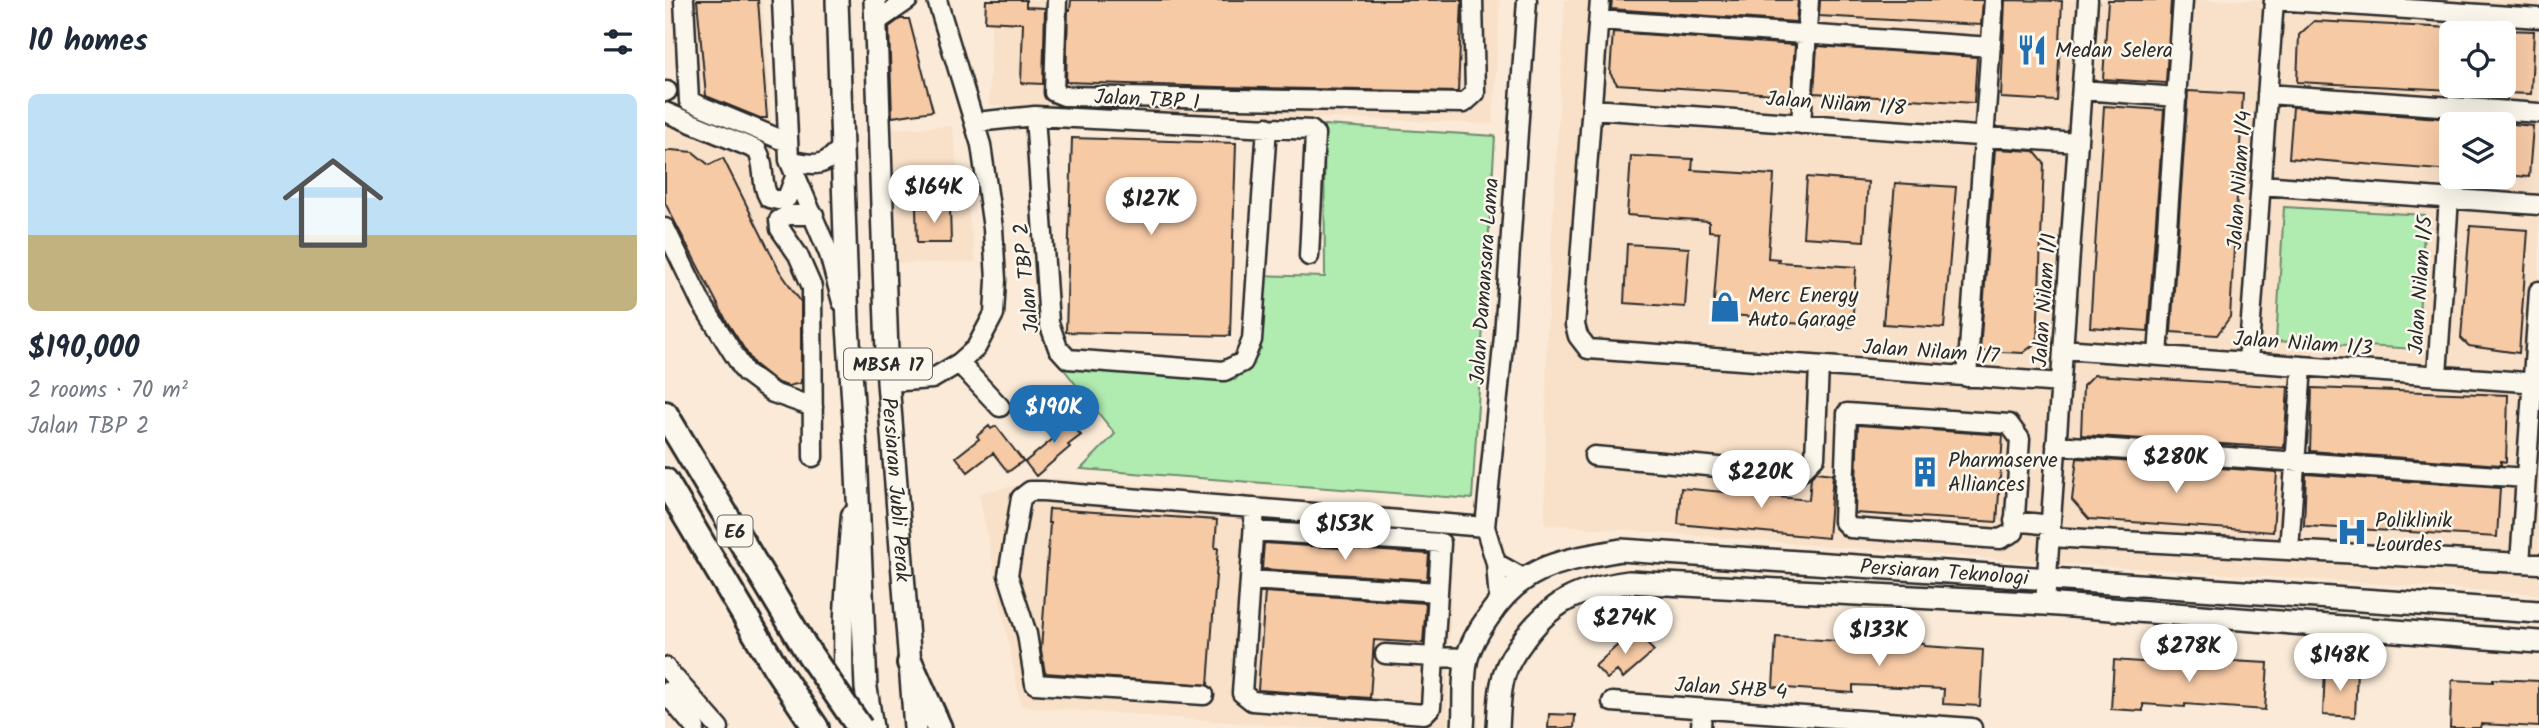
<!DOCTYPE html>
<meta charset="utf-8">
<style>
body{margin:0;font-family:Kalam,sans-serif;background:#f6f6f7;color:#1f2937;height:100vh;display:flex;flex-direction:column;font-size:26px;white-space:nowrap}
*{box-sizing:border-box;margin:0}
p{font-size:23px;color:#747a83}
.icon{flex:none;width:38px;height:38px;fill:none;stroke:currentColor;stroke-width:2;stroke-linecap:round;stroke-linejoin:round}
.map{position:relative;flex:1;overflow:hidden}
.side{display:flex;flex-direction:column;background:#fff;width:665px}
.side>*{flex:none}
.controls{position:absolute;left:1774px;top:21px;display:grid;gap:14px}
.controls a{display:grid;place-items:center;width:77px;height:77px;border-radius:10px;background:#fff;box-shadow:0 7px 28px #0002;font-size:35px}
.price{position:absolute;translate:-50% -60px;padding:0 16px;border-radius:24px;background:#fff;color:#222;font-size:23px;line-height:46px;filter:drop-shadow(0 2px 4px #0008)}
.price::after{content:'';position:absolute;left:50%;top:42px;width:21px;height:16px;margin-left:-10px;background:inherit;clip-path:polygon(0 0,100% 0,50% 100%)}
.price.current{background:#1f6fb2;color:#fff}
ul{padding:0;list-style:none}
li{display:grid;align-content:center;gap:14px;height:371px;padding:0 28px}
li+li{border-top:2px solid #e0e1e3}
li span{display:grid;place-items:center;height:217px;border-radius:10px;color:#555}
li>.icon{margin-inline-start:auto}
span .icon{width:126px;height:126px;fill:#fffc;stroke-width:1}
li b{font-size:30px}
h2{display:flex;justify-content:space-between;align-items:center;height:84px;padding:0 28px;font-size:30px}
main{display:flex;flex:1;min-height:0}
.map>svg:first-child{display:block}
.built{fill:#f9e0c8;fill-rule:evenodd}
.green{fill:#b0ebb0;stroke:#6e8b6e;stroke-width:2}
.building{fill:#f7caa6;stroke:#2b2b2b;stroke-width:2}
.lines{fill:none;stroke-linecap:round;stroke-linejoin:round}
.minor-casing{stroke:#2b2b2b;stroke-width:23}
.major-casing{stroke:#2b2b2b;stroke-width:26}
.highway-casing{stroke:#2b2b2b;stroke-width:30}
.minor{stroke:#fbf7ec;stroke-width:18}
.major{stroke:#fbf7ec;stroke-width:21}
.highway{stroke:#fbf7ec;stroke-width:24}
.highway-bridge-casing{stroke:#2b2b2b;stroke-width:30;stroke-linecap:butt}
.highway-bridge{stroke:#fbf7ec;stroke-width:24}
.labels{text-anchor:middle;stroke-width:5;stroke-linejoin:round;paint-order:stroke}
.shield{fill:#fbf7ec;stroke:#696865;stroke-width:2}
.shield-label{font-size:19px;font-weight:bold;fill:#2b2b2b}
.poi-label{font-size:21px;fill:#2b2b2b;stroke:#fbf7ec;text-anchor:start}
.street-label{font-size:21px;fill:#2b2b2b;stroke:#fbf7ec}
</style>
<main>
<section class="side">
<h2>10 homes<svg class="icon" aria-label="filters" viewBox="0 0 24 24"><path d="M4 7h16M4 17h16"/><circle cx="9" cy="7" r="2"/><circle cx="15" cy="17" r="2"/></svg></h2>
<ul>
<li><span style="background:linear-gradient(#bfe0f5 65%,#c2b280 0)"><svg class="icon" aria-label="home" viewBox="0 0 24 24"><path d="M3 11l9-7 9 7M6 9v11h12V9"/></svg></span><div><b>$190,000</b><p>2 rooms · 70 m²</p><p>Jalan TBP 2</p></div></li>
</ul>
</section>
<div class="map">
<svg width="1874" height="728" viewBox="0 0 1874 728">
<rect width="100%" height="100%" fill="#faead7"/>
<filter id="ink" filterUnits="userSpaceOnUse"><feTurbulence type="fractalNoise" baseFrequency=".0143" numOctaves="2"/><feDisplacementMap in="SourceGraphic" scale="14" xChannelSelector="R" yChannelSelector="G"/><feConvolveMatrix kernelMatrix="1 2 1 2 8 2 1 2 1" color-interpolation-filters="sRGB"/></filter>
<g filter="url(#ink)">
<path class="built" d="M23 0H97L112 204 146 258 144 402 82 370 0 220V129L29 114Z
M327 0H835L828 124 324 105Z
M900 0H1874V594L1358 561 880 524 882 333ZM1787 33H1839V86H1787ZM1787 124H1839V177H1787Z
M287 126 294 180H298L311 262 233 263 229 129Z
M390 478 788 512 782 728H640L356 706 314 493Z"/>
<path class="green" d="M659 125 830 136 807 499 416 469 450 434 397 367 570 380 596 349 592 275 660 277Z
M1619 207 1760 215 1752 349 1611 341Z"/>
<path class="building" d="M32 0H93L102 118H95L41 96Z
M321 0H361V7L380 8 378 84 356 83 358 23 320 21Z
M406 0H797L793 92 554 87 401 82 403 10H405Z
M947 0H1133L1131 22 946 9Z
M1155 0H1318L1316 25 1154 16Z
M1340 0 1397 1 1392 101 1336 98Z
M1443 0H1506L1501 83 1438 79Z
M235 19H244L268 111 227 117 224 27Z
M1649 21 1787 28V90L1632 82 1634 35Z
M1839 30 1869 31 1866 94 1839 93Z
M948 32 1130 45 1126 95 952 84 945 73Z
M1152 46 1312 57 1309 103 1149 93Z
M1523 91 1578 94 1565 317 1552 335 1506 332Z
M1439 106 1499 110 1483 331 1425 327Z
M1628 107 1787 119V171L1624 158Z
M1839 123 1868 126 1864 177 1839 175Z
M407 138 571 143 565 336 401 332Z
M1330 149 1369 151 1379 163 1372 342 1358 353 1315 351Z
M6 150 28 152 44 165 58 158 114 270 136 302V383L123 386 113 383 89 364 62 322 0 203V152Z
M966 156 1028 159 1027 170 1109 175 1103 258 1114 259 1113 262 1191 267 1187 327 1126 323V319L1048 314 1054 232 1044 231V221L962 215Z
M1142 177 1203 182 1199 241 1138 237Z
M1230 183 1291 187 1279 328 1218 324Z
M285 207 286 243H252L251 208Z
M1805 226 1863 230 1854 353 1804 346 1796 338Z
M962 244 1024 248 1020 307 959 303Z
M1429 375 1623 387 1619 448 1416 435 1418 386Z
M1647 388 1843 395 1841 462 1836 461V465L1645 451Z
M397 414 416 435 403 445 405 447 371 476 360 462 388 439 379 429Z
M1193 425 1338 435 1332 522 1190 513Z
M324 426 326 429 331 426 358 461 343 472 328 453 303 472 291 457 314 439 312 436Z
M1412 458 1612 472 1608 532 1424 519 1407 500Z
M1151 472 1168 474 1163 538 1013 524 1016 488 1144 500 1146 477Z
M1641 474 1835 488 1832 537 1639 526Z
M384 509 552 520 550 548H553L543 685 380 673 376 650 385 523H383Z
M599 543 764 554 762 580 597 569Z
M600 592 761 603 758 643 709 640 705 698 593 690Z
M969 630 989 651 958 678 952 671 942 679 930 666Z
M1111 637 1234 645V641L1259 643V646L1318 650 1315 706 1278 704 1279 689 1188 685V693L1108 687Z
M1490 657 1603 663 1600 710 1520 704V707L1478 704V711L1446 709 1449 660 1489 663Z
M1660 669 1692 670 1690 717 1658 715Z
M1828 679 1874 681V727L1816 724 1815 728H1785L1787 680 1828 682Z
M884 714 910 715 909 728H883Z"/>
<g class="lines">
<g class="minor-casing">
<path id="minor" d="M19 0 24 101 122 142
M117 0 124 160 164 254 177 302
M392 0 389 92 399 96 799 103 810 93 808 0
M935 0 910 325 913 336 923 349 1396 383
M1610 0 1874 18
M934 20 1326 47
M211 22 243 0
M1417 90 1512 97
M0 92 2 91
M1602 94 1874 113
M927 109 1413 143
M0 112 92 150C101 165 95 183 104 198L113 200 122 198 130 177
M370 116 384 323 393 348 403 359 559 371 578 362 587 340 602 127
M311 122 370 116 646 130 650 134 644 256
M1136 124 1144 0
M124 160C152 166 158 168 178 146
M1596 185 1874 205
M0 228 36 302 80 372 108 393 148 407
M1398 349 1874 383
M1493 356 1518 0
M1583 362 1609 0
M294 363 335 407
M1772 375 1784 198
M1302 377 1329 0
M223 382 267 379 294 363 311 348 329 314 331 280 328 228 316 145 272 0
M1182 413 1344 424 1355 439 1349 532 1335 539 1185 528 1178 521Z
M1391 445 1861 478
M929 456 1133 474 1150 457 1154 366
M148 457 147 287 133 255 115 229 114 220 123 215H149
M590 508 577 693 587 701 759 714 766 707 769 657 802 658
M1349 521 1386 525
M589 531 776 543 773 592
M1385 537 1874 564
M1624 550 1637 366
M831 563 858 578
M1855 563 1874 291
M585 580 773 592 769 657 720 654
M834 602 831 563 820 527 839 336 862 0
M1380 604 1423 0
M0 667 54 728
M0 692 30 728
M539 695 370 684 362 634 343 575 356 498 365 491H378L820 527
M947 702 1307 728
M180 704C175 641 181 577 186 515
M1036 728 1037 709"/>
</g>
<g class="major-casing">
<g id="major">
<path d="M172 0 183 325 191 450 201 688 207 728"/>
<path id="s1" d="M210 0 223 382 250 728"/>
<path id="s2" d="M798 728C800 706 797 679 802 658 806 644 814 630 822 619 857 564 897 561 956 550L1874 612"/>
<path d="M833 728C834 714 834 698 837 684 839 669 846 657 855 645 885 601 914 589 964 582L1380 604 1874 642"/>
</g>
</g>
<g class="highway-casing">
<path id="highway" d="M0 414 141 649
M0 481 111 668 151 728
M245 663 274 728"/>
</g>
<use href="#minor" class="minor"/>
<use href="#major" class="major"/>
<use href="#highway" class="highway"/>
<g class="highway-bridge-casing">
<path id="highway-bridge" d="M141 649 195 728"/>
</g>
<use href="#highway-bridge" class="highway-bridge"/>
</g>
</g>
<defs>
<g id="restaurant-bare" transform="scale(2.415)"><path d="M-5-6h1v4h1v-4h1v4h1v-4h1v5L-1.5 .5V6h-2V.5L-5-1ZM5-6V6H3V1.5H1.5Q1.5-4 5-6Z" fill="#1f6fb2" stroke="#fbf7ec" stroke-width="2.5" paint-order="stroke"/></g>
<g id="shop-bare" transform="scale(2.415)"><path d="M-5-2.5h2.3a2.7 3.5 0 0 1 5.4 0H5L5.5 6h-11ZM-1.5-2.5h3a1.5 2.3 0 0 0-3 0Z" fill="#1f6fb2" stroke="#fbf7ec" stroke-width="2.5" paint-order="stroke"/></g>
<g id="building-bare" transform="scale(2.415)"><path d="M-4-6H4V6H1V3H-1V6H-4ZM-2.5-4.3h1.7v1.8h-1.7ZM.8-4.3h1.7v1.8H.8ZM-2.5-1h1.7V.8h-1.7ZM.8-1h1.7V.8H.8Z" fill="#1f6fb2" stroke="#fbf7ec" stroke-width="2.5" paint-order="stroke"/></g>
<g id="hospital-bare" transform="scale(2.415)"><path d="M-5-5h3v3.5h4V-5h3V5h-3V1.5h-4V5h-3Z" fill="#1f6fb2" stroke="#fbf7ec" stroke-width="2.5" paint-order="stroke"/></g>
</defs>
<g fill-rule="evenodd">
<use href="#restaurant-bare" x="1367" y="50"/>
<use href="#shop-bare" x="1060" y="307"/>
<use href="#building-bare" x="1260" y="472"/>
<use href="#hospital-bare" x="1687" y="532"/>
</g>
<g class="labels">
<g class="shield">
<rect x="179" y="348.5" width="88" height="31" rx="5"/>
<rect x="52.5" y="515.5" width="35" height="31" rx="5"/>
</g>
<g class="shield-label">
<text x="223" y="371">MBSA 17</text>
<text x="70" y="538">E6</text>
</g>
<g class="poi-label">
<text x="1390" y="57">Medan Selera</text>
<text x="1083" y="302">Merc Energy<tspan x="1083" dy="24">Auto Garage</tspan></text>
<text x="1283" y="467">Pharmaserve<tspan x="1283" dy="24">Alliances</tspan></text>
<text x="1710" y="527">Poliklinik<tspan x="1710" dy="24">Lourdes</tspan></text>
</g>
<g class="street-label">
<text transform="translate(482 99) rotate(3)" y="7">Jalan TBP 1</text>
<text transform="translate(1171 103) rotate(4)" y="7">Jalan Nilam 1/8</text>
<text transform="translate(1574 180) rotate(-86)" y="7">Jalan Nilam 1/4</text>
<text transform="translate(361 278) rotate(-96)" y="7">Jalan TBP 2</text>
<text transform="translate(819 281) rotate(-86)" y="7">Jalan Damansara Lama</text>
<text transform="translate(1755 285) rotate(-86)" y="7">Jalan Nilam 1/5</text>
<text transform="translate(1379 300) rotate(-86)" y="7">Jalan Nilam 1/1</text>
<text transform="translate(1638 343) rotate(4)" y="7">Jalan Nilam 1/3</text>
<text transform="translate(1266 351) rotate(4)" y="7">Jalan Nilam 1/7</text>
<text dy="7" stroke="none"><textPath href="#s1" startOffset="490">Persiaran Jubli Perak</textPath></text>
<text dy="7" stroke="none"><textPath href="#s2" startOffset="595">Persiaran Teknologi</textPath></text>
<text transform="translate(1066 688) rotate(4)" y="7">Jalan SHB 4</text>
</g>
</g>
</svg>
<div class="controls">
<a><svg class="icon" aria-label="locate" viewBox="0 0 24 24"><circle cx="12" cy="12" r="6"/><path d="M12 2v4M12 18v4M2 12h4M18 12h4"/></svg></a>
<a><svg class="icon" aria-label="layers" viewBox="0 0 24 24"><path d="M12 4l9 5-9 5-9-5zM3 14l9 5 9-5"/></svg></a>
</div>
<b class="price" style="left:269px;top:225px">$164K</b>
<b class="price" style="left:486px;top:237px">$127K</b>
<b class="price current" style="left:389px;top:445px">$190K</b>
<b class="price" style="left:1511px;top:495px">$280K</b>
<b class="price" style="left:1096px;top:510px">$220K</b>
<b class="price" style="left:680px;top:562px">$153K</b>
<b class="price" style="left:960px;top:656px">$274K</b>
<b class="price" style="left:1214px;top:668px">$133K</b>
<b class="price" style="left:1524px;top:684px">$278K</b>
<b class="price" style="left:1675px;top:693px">$148K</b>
</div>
</main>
